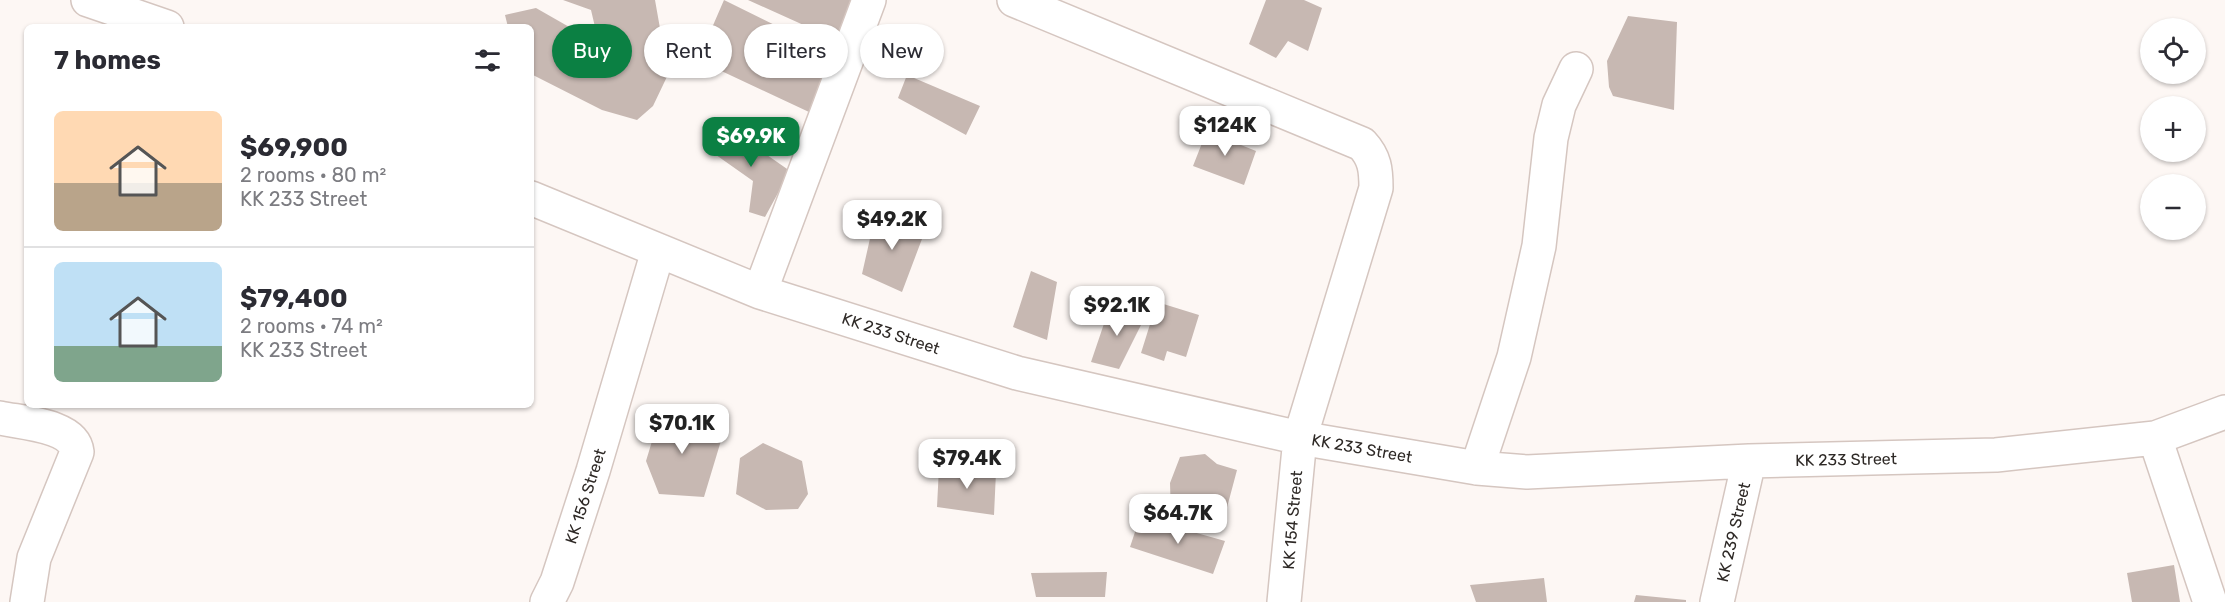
<!DOCTYPE html>
<meta charset="utf-8">
<style>
body{margin:0;font-family:Rubik,sans-serif;background:#f7f7f7;color:#2b2b33;height:100vh;display:flex;flex-direction:column;font-size:22px;white-space:nowrap}
*{box-sizing:border-box;margin:0}
p{font-size:20px;color:#7c7c81}
.icon{flex:none;width:33px;height:33px;fill:none;stroke:currentColor;stroke-width:2;stroke-linecap:round;stroke-linejoin:round}
.map{position:relative;flex:1;overflow:hidden}
.details{position:absolute;left:24px;top:24px;width:510px;height:384px;display:flex;flex-direction:column;background:#fff;border-radius:9px;box-shadow:0 2px 4px #0004}
.details>*{flex:none}
.guide{position:absolute;left:552px;top:24px;width:570px;height:54px;display:flex;gap:12px}
.fabs{position:absolute;left:2140px;top:18px;display:grid;gap:12px}
.fabs a{display:grid;place-items:center;width:66px;height:66px;border-radius:50%;background:#fff;box-shadow:0 2px 4px #0004;font-size:30px}
.price{position:absolute;translate:-50% -51px;padding:0 14px;border-radius:12px;background:#fff;color:#222;font-size:20px;line-height:39px;filter:drop-shadow(0 2px 3px #0008)}
.price::after{content:'';position:absolute;left:50%;top:36px;width:18px;height:14px;margin-left:-9px;background:inherit;clip-path:polygon(0 0,100% 0,50% 100%)}
.price.active{background:#0b8043;color:#fff}
ul{padding:0;list-style:none}
li{display:flex;align-items:center;gap:18px;height:150px;padding:0 30px}
li+li{border-top:2px solid #e1e1e2}
li span{display:grid;place-items:center;flex:none;width:168px;height:120px;border-radius:9px;color:#555}
li>.icon{margin-inline-start:auto}
span .icon{width:72px;height:72px;fill:#fffc;stroke-width:1}
li b{font-size:26px}
h2{display:flex;justify-content:space-between;align-items:center;height:72px;padding:0 30px;font-size:26px}
.tag{padding:0 21px;border-radius:27px;background:#fff;box-shadow:0 2px 4px #0004;font-size:21px;line-height:54px}
.tag.active{background:#0b8043;color:#fff}
.map>svg:first-child{display:block}
.building{fill:#c7b8b2}
.lines{fill:none;stroke-linecap:round;stroke-linejoin:round}
.street-casing{stroke:#d5c6c0;stroke-width:36}
.street{stroke:#fff;stroke-width:33}
.labels{text-anchor:middle;stroke-width:5;stroke-linejoin:round;paint-order:stroke}
.street-label{font-size:16px;fill:#2e2926;stroke:#fff}
</style>
<div class="map">
<svg width="2225" height="602" viewBox="0 0 2225 602">
<rect width="100%" height="100%" fill="#fdf7f4"/>
<path class="building" d="M563 0H655L661 34 674 62 653 106 637 120 602 110 531 74V27H508L505 15 536 8 599 44 591 10Z
M724 0 831 53 809 112 698 60Z
M748 0H859L839 41Z
M1266 0H1304L1322 8 1308 51 1288 41 1276 58 1249 44Z
M1628 16 1677 22 1674 110 1613 96 1609 87 1607 61Z
M907 75 980 106 966 135 898 98Z
M720 122 790 171 765 217 749 212 753 181 709 150Z
M1216 126 1239 135 1236 143 1256 151 1244 185 1193 166 1204 138 1210 141Z
M876 212 925 231 902 292 862 274Z
M1031 271 1057 282 1047 340 1013 327Z
M1157 302 1199 315 1186 357 1167 351 1164 361 1141 353Z
M1110 306 1145 317 1119 369 1091 362Z
M663 405 723 434 704 497 659 494 646 461Z
M763 443 802 461 808 494 798 509 766 510 736 494 740 458Z
M1205 454 1217 464 1237 470 1221 530 1171 516 1170 483 1180 457Z
M939 467 996 472 994 515 937 507Z
M1140 517 1225 541 1213 574 1130 547Z
M2174 565 2180 602H2132L2127 573Z
M1107 572 1105 597H1036L1031 573Z
M1544 578 1547 602H1476L1470 585Z
M1636 595 1686 600V602H1634Z"/>
<g class="lines">
<g class="street-casing">
<path id="street" d="M88 0 167 27
M1014 0 1362 144C1375 158 1376 170 1376 188L1300 438 1284 602
M531 198 760 292 1017 373 1300 438 1477 468 1527 472 1749 461 1996 455 2155 438 2225 412
M760 292 869 0
M0 418C23 423 74 425 77 452L34 558 27 602
M2155 438 2210 602
M1477 468 1514 357 1539 246 1551 138 1559 105 1576 69
M547 602 557 582 593 471 658 251
M1717 602 1749 461"/>
</g>
<use href="#street" class="street"/>
</g>
<g class="labels">
<g class="street-label">
<text transform="translate(891 333) rotate(18)" y="6">KK 233 Street</text>
<text transform="translate(1362 448) rotate(10)" y="6">KK 233 Street</text>
<text transform="translate(1846 459) rotate(-1)" y="6">KK 233 Street</text>
<text transform="translate(585 496) rotate(-72)" y="6">KK 156 Street</text>
<text transform="translate(1292 520) rotate(-85)" y="6">KK 154 Street</text>
<text transform="translate(1733 532) rotate(-77)" y="6">KK 239 Street</text>
</g>
</g>
</svg>
<div class="fabs">
<a><svg class="icon" aria-label="locate" viewBox="0 0 24 24"><circle cx="12" cy="12" r="6"/><path d="M12 2v4M12 18v4M2 12h4M18 12h4"/></svg></a>
<a>+</a>
<a>−</a>
</div>
<b class="price" style="left:1225px;top:157px">$124K</b>
<b class="price active" style="left:751px;top:168px">$69.9K</b>
<b class="price" style="left:892px;top:251px">$49.2K</b>
<b class="price" style="left:1117px;top:337px">$92.1K</b>
<b class="price" style="left:682px;top:455px">$70.1K</b>
<b class="price" style="left:967px;top:490px">$79.4K</b>
<b class="price" style="left:1178px;top:545px">$64.7K</b>
<div class="guide">
<a class="tag active">Buy</a>
<a class="tag">Rent</a>
<a class="tag">Filters</a>
<a class="tag">New</a>
</div>
<section class="details">
<h2>7 homes<svg class="icon" aria-label="filters" viewBox="0 0 24 24"><path d="M4 7h16M4 17h16"/><circle cx="9" cy="7" r="2"/><circle cx="15" cy="17" r="2"/></svg></h2>
<ul>
<li><span style="background:linear-gradient(#ffd9b3 60%,#b9a48a 0)"><svg class="icon" aria-label="home" viewBox="0 0 24 24"><path d="M3 11l9-7 9 7M6 9v11h12V9"/></svg></span><div><b>$69,900</b><p>2 rooms · 80 m²</p><p>KK 233 Street</p></div></li>
<li><span style="background:linear-gradient(#bfe0f5 70%,#7fa58c 0)"><svg class="icon" aria-label="home" viewBox="0 0 24 24"><path d="M3 11l9-7 9 7M6 9v11h12V9"/></svg></span><div><b>$79,400</b><p>2 rooms · 74 m²</p><p>KK 233 Street</p></div></li>
</ul>
</section>
</div>
